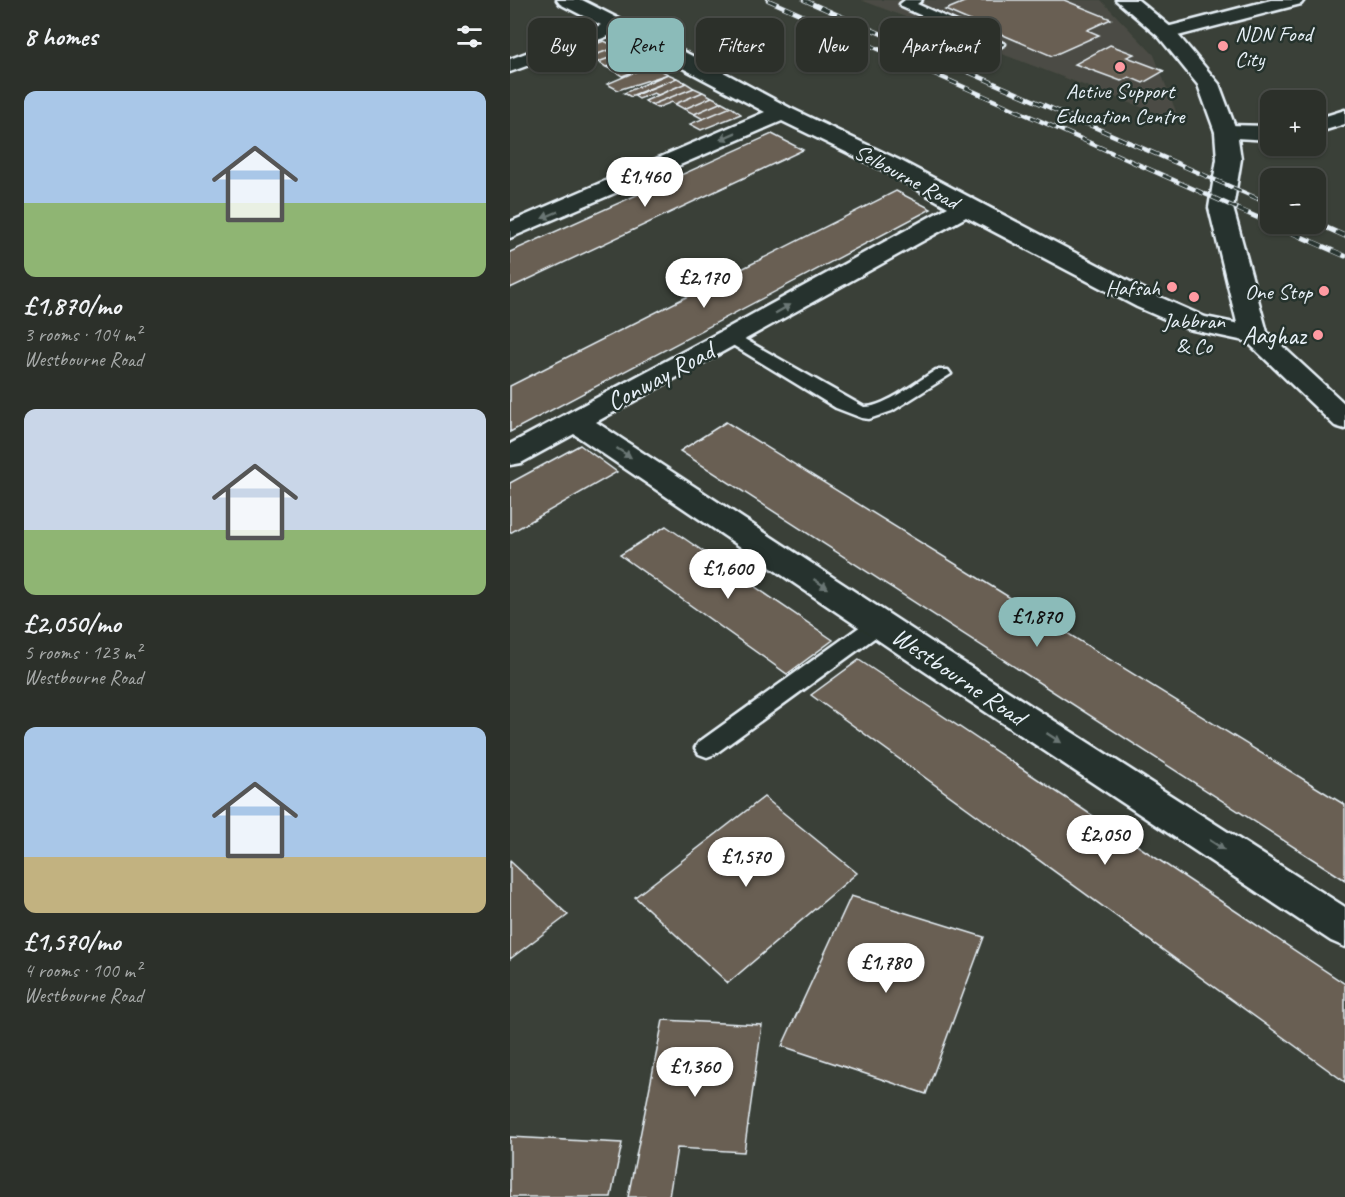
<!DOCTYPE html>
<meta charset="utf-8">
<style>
body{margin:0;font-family:Caveat,sans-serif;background:#343832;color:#f1f3f6;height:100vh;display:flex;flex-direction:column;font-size:22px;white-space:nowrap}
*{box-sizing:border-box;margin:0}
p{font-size:20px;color:#a6a9a8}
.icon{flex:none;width:33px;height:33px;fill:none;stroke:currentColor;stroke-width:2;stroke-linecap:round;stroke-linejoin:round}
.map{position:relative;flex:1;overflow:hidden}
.side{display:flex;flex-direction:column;background:#2c302a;width:510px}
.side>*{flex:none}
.hud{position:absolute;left:18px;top:18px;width:570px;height:54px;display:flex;gap:12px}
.fabs{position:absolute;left:750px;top:90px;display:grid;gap:12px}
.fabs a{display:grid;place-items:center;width:66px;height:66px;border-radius:12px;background:#2c302a;box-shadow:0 2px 4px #0004,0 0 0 2px #484b47;font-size:30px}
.price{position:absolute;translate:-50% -51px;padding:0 14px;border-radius:21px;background:#fff;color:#222;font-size:20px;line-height:39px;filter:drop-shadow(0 2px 3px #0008)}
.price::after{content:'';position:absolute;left:50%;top:36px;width:18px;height:14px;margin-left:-9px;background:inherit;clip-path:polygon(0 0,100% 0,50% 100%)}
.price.current{background:#8bbbb9;color:#111}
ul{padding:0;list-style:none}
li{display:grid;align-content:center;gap:12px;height:318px;padding:0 24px}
li span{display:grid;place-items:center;height:186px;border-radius:12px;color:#555}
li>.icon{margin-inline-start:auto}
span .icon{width:108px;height:108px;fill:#fffc;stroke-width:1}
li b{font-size:26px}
h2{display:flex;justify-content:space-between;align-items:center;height:72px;padding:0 24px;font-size:26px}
.chip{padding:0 21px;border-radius:12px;background:#2c302a;box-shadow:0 2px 4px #0004,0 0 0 2px #484b47;font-size:21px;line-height:54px}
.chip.current{background:#8bbbb9;color:#111}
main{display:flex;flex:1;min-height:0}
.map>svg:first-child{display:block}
.built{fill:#4b4c44}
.building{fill:#695f52;stroke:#e8f1f8;stroke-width:1.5}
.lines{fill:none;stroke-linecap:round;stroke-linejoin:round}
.service-casing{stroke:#e8f1f8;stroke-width:5}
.minor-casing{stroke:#e8f1f8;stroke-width:5}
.secondary-casing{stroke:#e8f1f8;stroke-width:5}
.service{fill:#26332d;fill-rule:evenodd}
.minor{fill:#26332d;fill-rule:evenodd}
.secondary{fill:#26332d;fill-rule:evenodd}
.rail-far1-casing{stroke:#e8f1f8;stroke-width:4.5}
.rail-casing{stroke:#e8f1f8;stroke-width:5}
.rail-far1{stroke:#26332d;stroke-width:3;stroke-dasharray:9;stroke-linecap:butt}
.rail{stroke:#26332d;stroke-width:4;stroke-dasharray:11;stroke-linecap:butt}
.oneway{fill:#6a7674}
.poi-dot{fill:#ff9aa2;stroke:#26332d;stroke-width:2}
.labels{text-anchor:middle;stroke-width:5;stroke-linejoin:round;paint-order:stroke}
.far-poi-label{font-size:22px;fill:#e8f1f8;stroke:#26332d}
.far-street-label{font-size:22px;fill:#e8f1f8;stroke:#26332d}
.poi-label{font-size:26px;fill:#e8f1f8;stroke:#26332d;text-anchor:end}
.street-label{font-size:26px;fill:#e8f1f8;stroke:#26332d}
</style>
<main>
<section class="side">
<h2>8 homes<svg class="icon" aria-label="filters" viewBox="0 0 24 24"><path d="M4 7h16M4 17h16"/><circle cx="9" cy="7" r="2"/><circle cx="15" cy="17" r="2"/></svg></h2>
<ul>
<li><span style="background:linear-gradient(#a9c7e8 60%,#8fb573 0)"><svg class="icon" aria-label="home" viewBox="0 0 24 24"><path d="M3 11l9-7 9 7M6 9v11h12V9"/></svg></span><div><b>£1,870/mo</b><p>3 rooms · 104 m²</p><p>Westbourne Road</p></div></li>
<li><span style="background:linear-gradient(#c9d6e8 65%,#8fb573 0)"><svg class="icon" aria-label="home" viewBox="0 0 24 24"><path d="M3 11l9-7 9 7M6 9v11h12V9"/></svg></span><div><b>£2,050/mo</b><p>5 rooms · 123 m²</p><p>Westbourne Road</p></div></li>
<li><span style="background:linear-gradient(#a9c7e8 70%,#c2b280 0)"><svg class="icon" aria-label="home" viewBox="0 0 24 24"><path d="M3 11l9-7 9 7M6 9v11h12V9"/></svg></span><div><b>£1,570/mo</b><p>4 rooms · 100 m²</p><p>Westbourne Road</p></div></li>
</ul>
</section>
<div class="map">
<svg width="835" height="1197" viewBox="0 0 835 1197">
<rect width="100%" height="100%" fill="#3a4038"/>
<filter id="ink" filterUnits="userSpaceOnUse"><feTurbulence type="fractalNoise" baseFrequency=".0167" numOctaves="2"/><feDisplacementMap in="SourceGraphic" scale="12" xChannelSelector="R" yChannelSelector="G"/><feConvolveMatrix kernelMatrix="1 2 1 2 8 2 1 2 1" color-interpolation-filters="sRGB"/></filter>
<g filter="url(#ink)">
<path class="built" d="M351 0H591L644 55 670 122Z"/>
<path class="building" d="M459 0H554L601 19 577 30 589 35 542 56 435 10Z
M94 41 107 47 71 60 63 56 71 53 67 51Z
M600 45 624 54 617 57 654 71 633 83 619 77 611 81 565 64Z
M107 47 116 52 88 62 78 64 71 60Z
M116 52 124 56 96 67 88 62Z
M124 56 132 60 104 71 96 67Z
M132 60 141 65 112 76 104 71Z
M141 65 158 74 108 90 97 84Z
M158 74 167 78 121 97 114 93Z
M167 78 176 83 148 95 144 93 129 99 123 95Z
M176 83 184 88 141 105 135 101Z
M184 88 193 92 165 104 162 102 147 108 141 105Z
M193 92 202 97 174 109 165 104Z
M202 97 212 102 184 114 174 109Z
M212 102 221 107 193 119 184 114Z
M221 107 231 114 191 130 180 124Z
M262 134 293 150 0 288V252Z
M386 191 421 209 0 432V386Z
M216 422 835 805V880L170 451Z
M70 445 107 472 0 533V483Z
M156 526 323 640 277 674 110 555Z
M349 660 835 984V1082L301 695Z
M254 797 347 873 218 983 125 897Z
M0 861 58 915 0 959Z
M341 896 474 937 416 1094 272 1046Z
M153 1020 252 1025 234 1152 167 1148 159 1197H118Z
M0 1137 112 1143 101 1197H0Z"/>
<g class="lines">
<g class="service-casing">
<path id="service" d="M395 0H412L407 4 495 44 488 48 483 47 392 7 390 4Z
M222 332 354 407C374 408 408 381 426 370H438L441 374 382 411 359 419 352 418 326 408 216 341 213 337 216 333Z
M370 615 378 618 381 623 378 628 205 754 197 757 189 754 185 748 189 742 362 618Z"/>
</g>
<g class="minor-casing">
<path id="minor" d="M47 0H72L202 66 280 108 391 161 645 295 695 317 754 329 758 335 754 341 744 343 678 329 627 307 456 217 86 422 426 645 835 907V947L821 941 402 663 64 434 11 463 0 465V444L212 331 438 207 375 171 272 121 0 238V222L255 112 107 33 0 72V59L91 25 50 4Z
M761 0H794L791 4 656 39 649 37 646 33 649 29Z
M835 110V124L806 133V119Z
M716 125 760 126V140L708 137 705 132 708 127Z"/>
</g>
<g class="secondary-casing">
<path id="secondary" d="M606 0H628L663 29 709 84 727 132 731 159 723 208 757 332 835 404V429L825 426 730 335 699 208 707 159 705 132 688 85 649 37Z"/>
</g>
<use href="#service" class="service"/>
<use href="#minor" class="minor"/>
<use href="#secondary" class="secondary"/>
<g class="rail-far1-casing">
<path id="rail-far1" d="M258 0 731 210
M294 0 760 204"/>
</g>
<g class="rail-casing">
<path id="rail" d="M728 209 760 223
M806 223 835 236
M762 224 835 256"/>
</g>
<use href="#rail-far1" class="rail-far1"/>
<use href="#rail" class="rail"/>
</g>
<defs><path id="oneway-solid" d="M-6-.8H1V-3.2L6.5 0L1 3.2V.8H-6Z" transform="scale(1.5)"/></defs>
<g class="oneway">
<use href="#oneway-solid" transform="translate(218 136) rotate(156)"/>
<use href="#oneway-solid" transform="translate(40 215) rotate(157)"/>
<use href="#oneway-solid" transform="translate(273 309) rotate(-29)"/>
<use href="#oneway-solid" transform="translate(114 453) rotate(33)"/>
<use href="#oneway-solid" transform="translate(311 584) rotate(33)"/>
<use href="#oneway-solid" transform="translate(544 738) rotate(33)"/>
<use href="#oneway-solid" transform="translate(707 845) rotate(33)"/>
</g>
</g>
<g class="poi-dot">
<circle cx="713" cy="46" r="6"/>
<circle cx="610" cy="67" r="6"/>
<circle cx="662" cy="287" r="6"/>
<circle cx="814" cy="291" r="6"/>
<circle cx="684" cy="297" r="6"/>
<circle cx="808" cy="335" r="6"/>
</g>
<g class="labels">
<g class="far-poi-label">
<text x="725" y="41" text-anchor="start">NDN Food<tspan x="725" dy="25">City</tspan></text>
<text x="610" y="98">Active Support<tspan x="610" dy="25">Education Centre</tspan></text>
<text x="650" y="295" text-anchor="end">Hafsah</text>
<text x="802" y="299" text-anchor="end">One Stop</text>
<text x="684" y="328">Jabbran<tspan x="684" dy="25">&amp; Co</tspan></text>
</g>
<g class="far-street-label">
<text transform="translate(397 176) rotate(28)" y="8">Selbourne Road</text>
</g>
<g class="poi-label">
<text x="796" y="344">Aaghaz</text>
</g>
<g class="street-label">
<text transform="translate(150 376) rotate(-28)" y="9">Conway Road</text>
<text transform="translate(449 676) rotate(34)" y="9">Westbourne Road</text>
</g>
</g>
</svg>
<div class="fabs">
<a>+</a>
<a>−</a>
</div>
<b class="price" style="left:135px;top:208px">£1,460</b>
<b class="price" style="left:194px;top:309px">£2,170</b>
<b class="price" style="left:218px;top:600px">£1,600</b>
<b class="price current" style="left:527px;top:648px">£1,870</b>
<b class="price" style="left:595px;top:866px">£2,050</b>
<b class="price" style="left:236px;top:888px">£1,570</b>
<b class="price" style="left:376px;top:994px">£1,780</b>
<b class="price" style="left:185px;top:1098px">£1,360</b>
<div class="hud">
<a class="chip">Buy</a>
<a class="chip current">Rent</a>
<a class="chip">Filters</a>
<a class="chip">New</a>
<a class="chip">Apartment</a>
</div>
</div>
</main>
